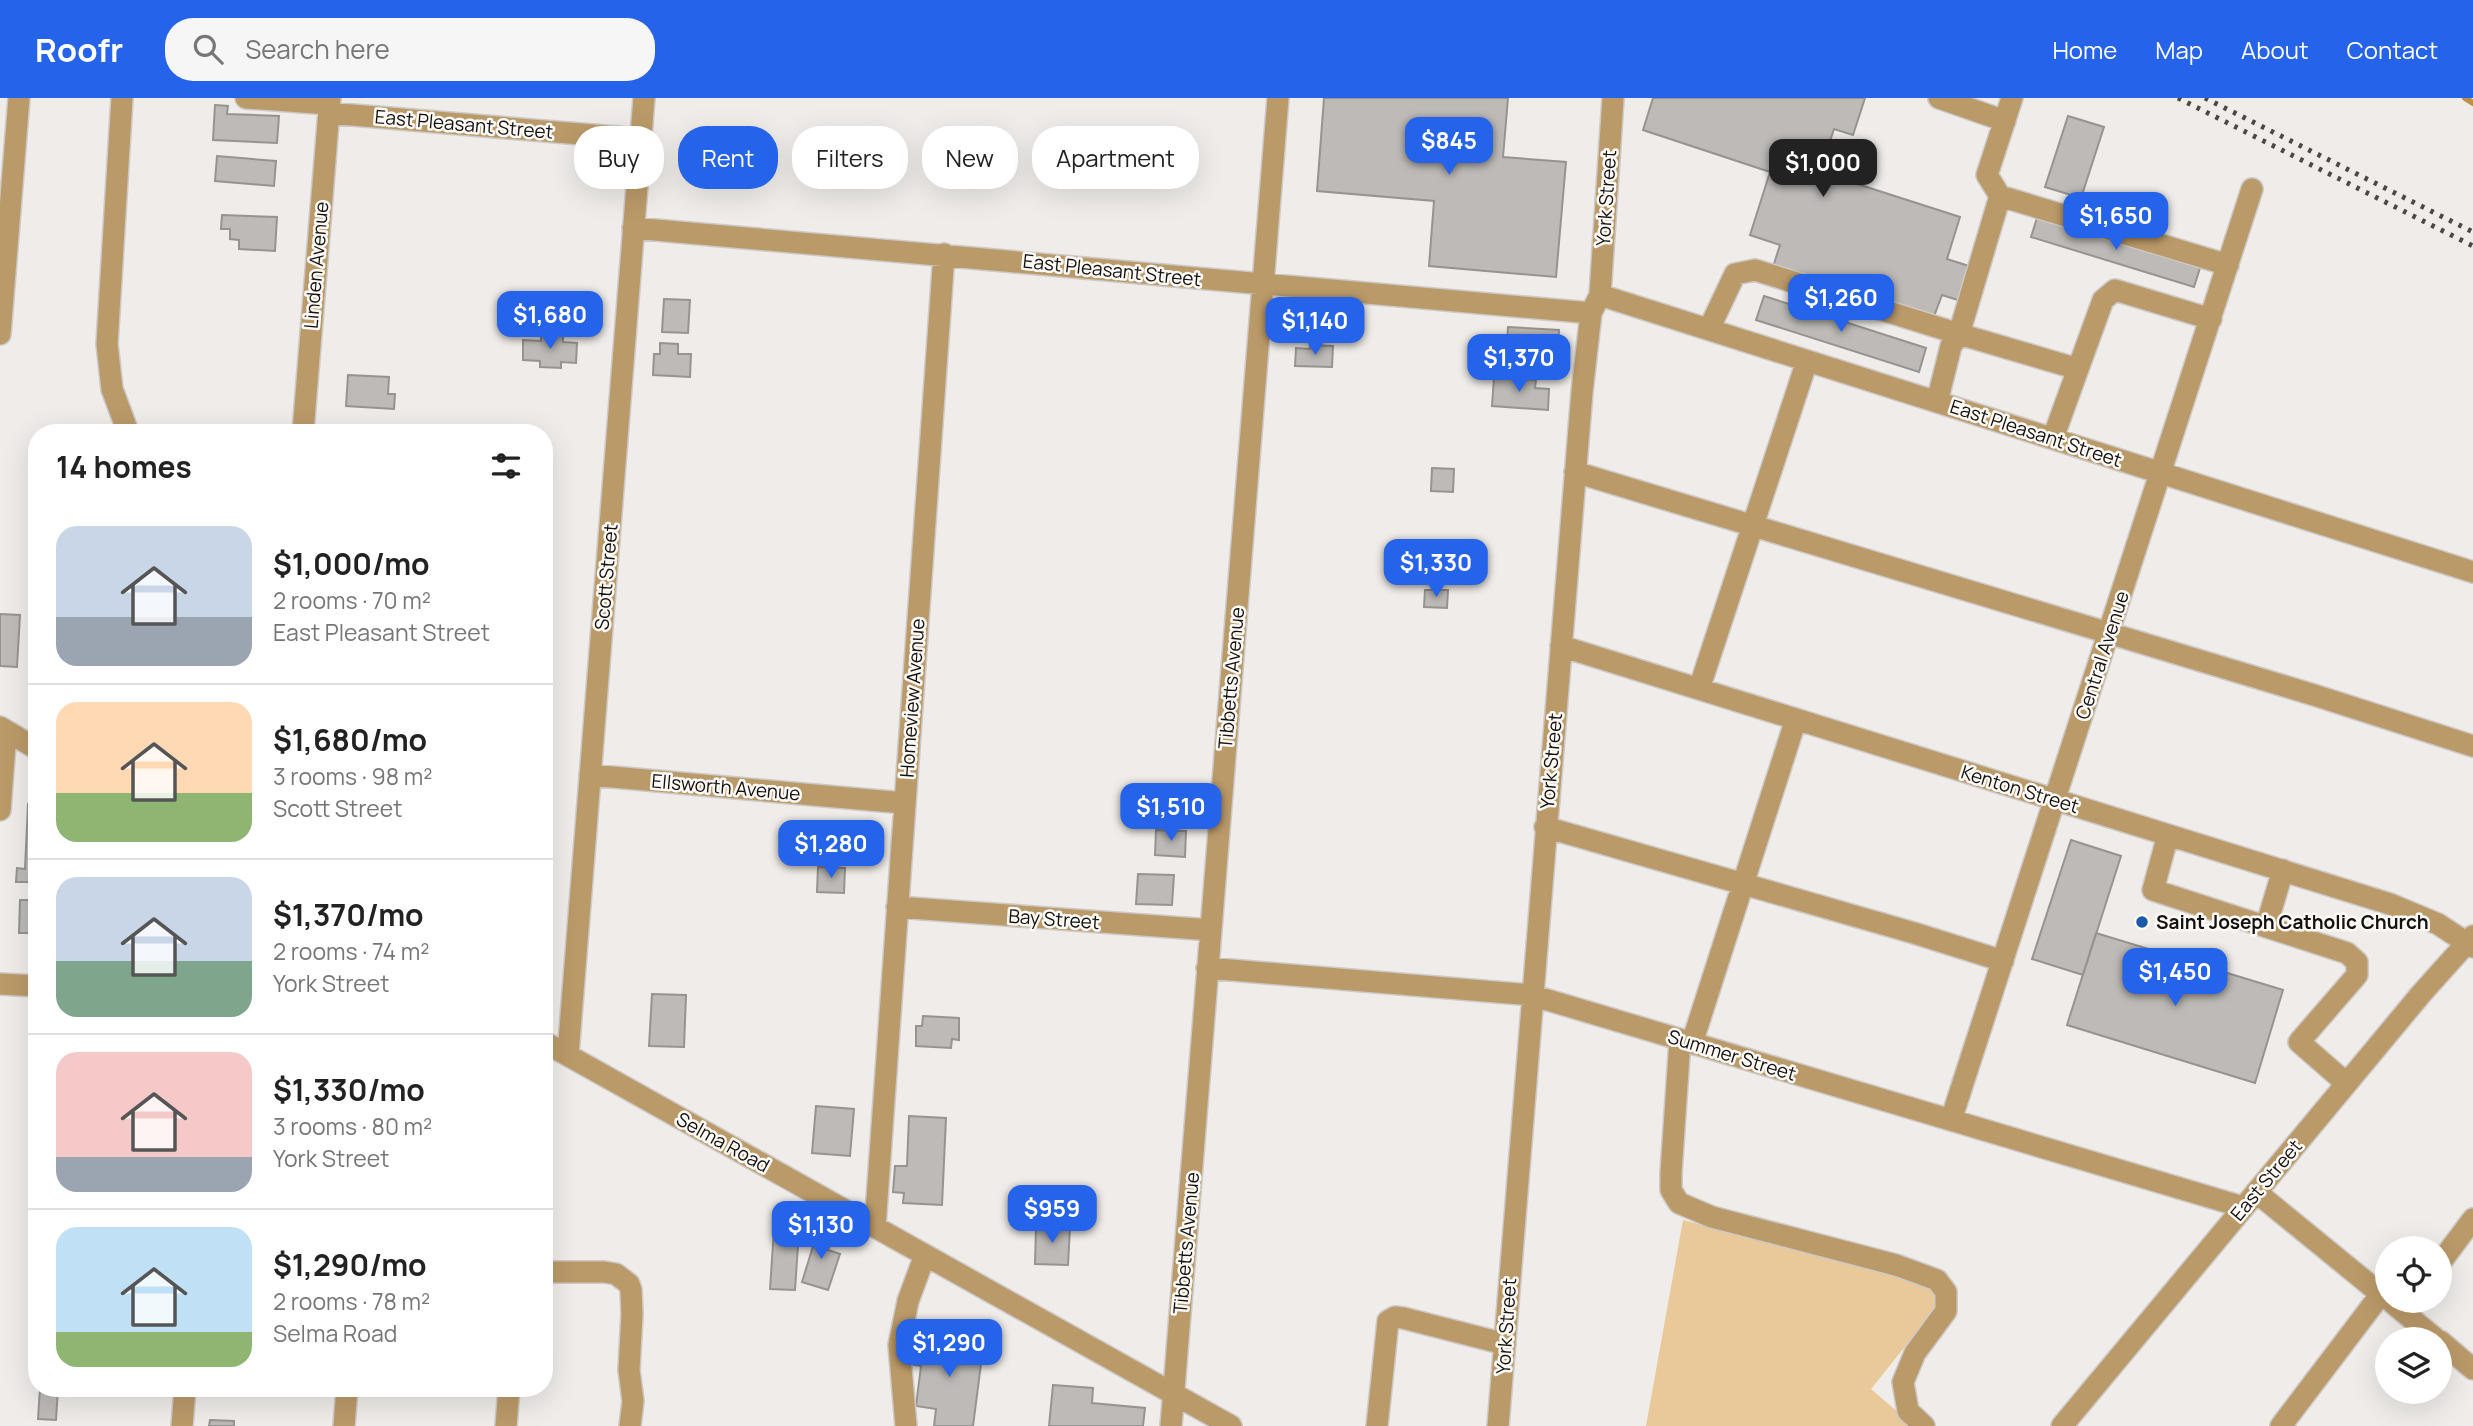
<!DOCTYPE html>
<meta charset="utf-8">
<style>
body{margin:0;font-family:Manrope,sans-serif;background:#f6f6f6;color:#222;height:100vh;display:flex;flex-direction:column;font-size:26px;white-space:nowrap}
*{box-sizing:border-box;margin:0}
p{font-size:23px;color:#767676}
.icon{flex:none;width:38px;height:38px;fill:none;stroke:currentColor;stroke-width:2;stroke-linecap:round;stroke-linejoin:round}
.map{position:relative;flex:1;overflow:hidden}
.details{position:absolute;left:28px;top:326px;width:525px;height:973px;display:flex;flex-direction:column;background:#fff;border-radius:28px;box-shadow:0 7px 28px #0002}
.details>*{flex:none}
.hud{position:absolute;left:574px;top:28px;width:665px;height:63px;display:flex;gap:14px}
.fabs{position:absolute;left:2375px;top:1138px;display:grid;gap:14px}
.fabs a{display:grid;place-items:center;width:77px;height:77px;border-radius:50%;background:#fff;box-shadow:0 7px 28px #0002;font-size:35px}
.price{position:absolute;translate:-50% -60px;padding:0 16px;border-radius:14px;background:#2563eb;color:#fff;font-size:23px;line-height:46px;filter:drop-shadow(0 2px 4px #0008)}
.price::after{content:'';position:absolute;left:50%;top:42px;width:21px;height:16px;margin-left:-10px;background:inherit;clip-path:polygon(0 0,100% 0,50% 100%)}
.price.current{background:#222;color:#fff}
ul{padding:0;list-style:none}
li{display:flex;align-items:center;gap:21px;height:175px;padding:0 28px}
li+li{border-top:2px solid #e0e0e0}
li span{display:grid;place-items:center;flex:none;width:196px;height:140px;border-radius:21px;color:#555}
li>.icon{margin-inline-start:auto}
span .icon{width:84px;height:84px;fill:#fffc;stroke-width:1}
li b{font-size:30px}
h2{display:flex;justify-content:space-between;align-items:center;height:84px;padding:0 28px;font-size:30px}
.pill{padding:0 24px;border-radius:28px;background:#fff;box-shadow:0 7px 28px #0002;font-size:24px;line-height:63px}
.pill.current{background:#2563eb;color:#fff}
header{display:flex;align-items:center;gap:42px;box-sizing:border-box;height:98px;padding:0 35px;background:#2563eb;color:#fff}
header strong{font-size:33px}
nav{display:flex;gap:38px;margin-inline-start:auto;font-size:24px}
.search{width:490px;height:63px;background:#f6f6f6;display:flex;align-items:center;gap:18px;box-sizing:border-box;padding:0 24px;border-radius:28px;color:#767676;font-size:26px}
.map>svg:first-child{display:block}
.green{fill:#e9c99a}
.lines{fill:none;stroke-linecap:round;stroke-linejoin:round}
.stream{stroke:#be8f44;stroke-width:6}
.building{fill:#bdbab7;stroke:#969490;stroke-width:2}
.minor-casing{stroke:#ccc9c6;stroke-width:24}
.minor{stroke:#bb9a69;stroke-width:21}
.rail{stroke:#4a4847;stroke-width:5;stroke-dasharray:3.5 7;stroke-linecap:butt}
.poi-dot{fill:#1959a9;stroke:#fdfaf6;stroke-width:2.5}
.labels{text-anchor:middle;stroke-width:5;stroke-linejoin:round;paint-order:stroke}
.street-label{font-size:19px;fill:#131211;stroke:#fdfaf6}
.poi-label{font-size:19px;font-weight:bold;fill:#131211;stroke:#fdfaf6;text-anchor:start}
</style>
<header>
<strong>Roofr</strong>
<div class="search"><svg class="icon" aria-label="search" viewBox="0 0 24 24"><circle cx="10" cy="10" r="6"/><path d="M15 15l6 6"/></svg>Search here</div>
<nav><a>Home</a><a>Map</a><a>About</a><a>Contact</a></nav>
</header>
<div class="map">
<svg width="2473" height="1328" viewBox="0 0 2473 1328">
<rect width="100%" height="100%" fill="#efece9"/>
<path class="green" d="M1683 1122 1933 1188 1939 1206 1871 1291 1914 1328H1646Z"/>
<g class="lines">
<path class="stream" d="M2465 0 2473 5"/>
</g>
<path class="building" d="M1324 0H1508L1503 59 1566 64 1556 179 1429 168 1434 103 1317 93Z
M1653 0H1865L1853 37 1834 31 1820 74 1960 119 1947 161 1972 169 1961 203 1942 197 1933 221 1773 169 1780 147 1750 137 1770 74 1643 32Z
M215 7 228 8 227 16 279 18 277 45 213 42Z
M2068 18 2104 29 2081 100 2045 89Z
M217 58 276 63 274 88 215 83Z
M222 117 277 119 275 153 239 151V142L230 141V131H221Z
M2037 120 2200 170 2194 189 2031 139Z
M1764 198 1926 250 1919 274 1756 222Z
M664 201 690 202 688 235 662 234Z
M1508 229 1559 232 1557 269 1506 267Z
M541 237H563V244L577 245 576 265 561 264V270L540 269V263L523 262V242L541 243Z
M660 245 678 246V256H691L690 279 653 277 654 256H660Z
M1310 247 1333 248 1332 269 1295 268 1296 250 1310 251Z
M348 277 389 279 388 296H395L394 311 346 308Z
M1494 279 1536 282 1535 290 1549 291 1548 312 1492 308Z
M1432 370 1454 371 1453 394 1431 393Z
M1425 492H1448L1447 510 1424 509Z
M0 516 20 517 17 569 0 568Z
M33 532 37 533V589H30Z
M28 706H37V784H16L17 770 25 771Z
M1156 732 1186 733 1185 759 1155 757Z
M2071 742 2121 758 2083 877 2032 861Z
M818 769 845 770 844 795 817 794Z
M1138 776 1174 777 1172 807 1136 806Z
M20 802H37V835H19Z
M2096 835 2283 892 2255 985 2067 927Z
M652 896 686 897 684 949 649 948Z
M923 918 959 920V942L952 941 951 950 916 948V928H922Z
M816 1008 854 1011 850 1058 812 1055Z
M909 1018 946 1020 942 1107 903 1105 904 1095 893 1094 895 1068H907Z
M1036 1128 1070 1129 1068 1167 1035 1166Z
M819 1129 834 1133 828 1152 840 1156 828 1192 802 1184Z
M774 1131 799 1133 795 1192 770 1191Z
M948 1239 984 1243 973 1328H934L936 1311 916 1308 921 1268 908 1266 910 1244 947 1249Z
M1053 1287 1093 1290 1092 1305 1145 1310 1143 1328H1049Z
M40 1290H58L56 1322 38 1321Z
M210 1322 234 1323V1328H209Z"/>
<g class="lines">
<g class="minor-casing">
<path id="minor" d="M122 0 107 246 112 291 128 334
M246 0 329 6
M1939 0 2005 23
M2012 0 1987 77 2000 98 2228 167
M328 15 641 41
M2000 98 1959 236 2078 271
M633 130 1591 215
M1600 197 2473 474
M1709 231 1735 176 1755 172 1959 236 1951 248 1937 304
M0 236 19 0
M303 334 330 0
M2053 340 2103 202 2115 192 2211 221
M1575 374 2314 597 2473 648
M1561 548 2390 806 2438 826 2473 849
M1699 591 1807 263
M0 629 37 651
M590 677 904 705
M0 712 6 633
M1545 729 1914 835 2003 863
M2168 737 2153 792 2347 855 2357 864V877L2299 944 2346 985
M897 809 1211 832
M2266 829 2283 772
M1207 870 1531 897 2243 1109
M0 886 37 888
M1680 942 1671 1075V1092L1679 1105 1712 1119 1896 1167 1937 1182 1946 1194V1213L1915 1255 1903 1284 1908 1313 1924 1328
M544 944 1231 1328
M1692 945 1796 621
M568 957 644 0
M1951 1022 2252 91
M2256 1094 2387 1201
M875 1129 944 156
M2440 1165 2473 1121
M544 1174H604L616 1176 629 1186 631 1192 632 1216 629 1272 633 1303 630 1328
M2389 1202 2436 1241
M2440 1243 2473 1271
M182 1328 185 1290
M344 1328 347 1290
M506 1328 509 1290
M906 1328 899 1247 908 1203 925 1157
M1171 1328 1278 0
M1377 1328 1388 1223 1395 1219 1403 1220 1505 1246
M1498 1328 1582 294 1591 215 1600 197 1613 0
M2062 1328 2421 896 2473 838
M2281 1328 2381 1196"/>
</g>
<use href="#minor" class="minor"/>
<path class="rail" d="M2178 0 2473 148
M2205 0 2473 134"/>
</g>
<circle class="poi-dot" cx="2142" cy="824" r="7"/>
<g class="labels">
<g class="street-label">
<text transform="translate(464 26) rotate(5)" y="7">East Pleasant Street</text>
<text transform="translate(1606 100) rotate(-86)" y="7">York Street</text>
<text transform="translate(316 167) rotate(-85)" y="7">Linden Avenue</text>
<text transform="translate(1112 172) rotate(6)" y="7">East Pleasant Street</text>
<text transform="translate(2036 335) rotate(18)" y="7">East Pleasant Street</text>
<text transform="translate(606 479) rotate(-85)" y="7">Scott Street</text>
<text transform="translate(2102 557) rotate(-72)" y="7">Central Avenue</text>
<text transform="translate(1231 580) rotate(-85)" y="7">Tibbetts Avenue</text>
<text transform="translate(912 600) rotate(-86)" y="7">Homeview Avenue</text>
<text transform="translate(1551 663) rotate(-85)" y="7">York Street</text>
<text transform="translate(726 689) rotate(5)" y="7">Ellsworth Avenue</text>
<text transform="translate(2020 691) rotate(17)" y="7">Kenton Street</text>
<text transform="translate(1054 821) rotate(4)" y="7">Bay Street</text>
<text transform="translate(1732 957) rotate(17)" y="7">Summer Street</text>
<text transform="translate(723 1044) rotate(29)" y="7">Selma Road</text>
<text transform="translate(2266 1082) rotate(-50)" y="7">East Street</text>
<text transform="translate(1186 1145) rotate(-85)" y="7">Tibbetts Avenue</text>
<text transform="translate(1506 1228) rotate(-86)" y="7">York Street</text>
</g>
<g class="poi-label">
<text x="2156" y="831">Saint Joseph Catholic Church</text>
</g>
</g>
</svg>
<div class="fabs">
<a><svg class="icon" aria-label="locate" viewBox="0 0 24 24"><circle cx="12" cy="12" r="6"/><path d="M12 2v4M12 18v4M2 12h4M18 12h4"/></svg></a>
<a><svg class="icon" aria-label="layers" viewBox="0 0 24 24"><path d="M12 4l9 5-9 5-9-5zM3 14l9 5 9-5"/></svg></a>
</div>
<b class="price" style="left:1449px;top:79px">$845</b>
<b class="price current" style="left:1823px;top:101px">$1,000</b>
<b class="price" style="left:2116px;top:154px">$1,650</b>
<b class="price" style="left:1841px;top:236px">$1,260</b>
<b class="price" style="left:550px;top:253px">$1,680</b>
<b class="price" style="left:1315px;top:259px">$1,140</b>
<b class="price" style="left:1519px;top:296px">$1,370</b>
<b class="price" style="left:1436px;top:501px">$1,330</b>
<b class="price" style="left:1171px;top:745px">$1,510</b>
<b class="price" style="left:831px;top:782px">$1,280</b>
<b class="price" style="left:2175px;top:910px">$1,450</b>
<b class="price" style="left:1052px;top:1147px">$959</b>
<b class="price" style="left:821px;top:1163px">$1,130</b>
<b class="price" style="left:949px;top:1281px">$1,290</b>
<div class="hud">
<a class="pill">Buy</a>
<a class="pill current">Rent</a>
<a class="pill">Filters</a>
<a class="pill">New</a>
<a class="pill">Apartment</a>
</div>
<section class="details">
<h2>14 homes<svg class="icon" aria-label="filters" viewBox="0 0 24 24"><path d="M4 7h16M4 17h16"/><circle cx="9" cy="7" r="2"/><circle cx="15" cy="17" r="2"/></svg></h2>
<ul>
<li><span style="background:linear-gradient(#c9d6e8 65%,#9aa5b1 0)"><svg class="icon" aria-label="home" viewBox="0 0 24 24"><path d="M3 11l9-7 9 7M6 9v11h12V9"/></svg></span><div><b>$1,000/mo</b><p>2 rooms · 70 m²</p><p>East Pleasant Street</p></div></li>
<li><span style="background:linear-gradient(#ffd9b3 65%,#8fb573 0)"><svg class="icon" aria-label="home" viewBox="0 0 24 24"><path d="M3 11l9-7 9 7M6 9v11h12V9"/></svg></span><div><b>$1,680/mo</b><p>3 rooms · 98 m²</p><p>Scott Street</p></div></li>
<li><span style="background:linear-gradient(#c9d6e8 60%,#7fa58c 0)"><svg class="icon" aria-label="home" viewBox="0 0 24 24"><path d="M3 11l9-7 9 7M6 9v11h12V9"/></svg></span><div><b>$1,370/mo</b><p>2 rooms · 74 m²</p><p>York Street</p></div></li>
<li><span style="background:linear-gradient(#f6c9c9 75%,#9aa5b1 0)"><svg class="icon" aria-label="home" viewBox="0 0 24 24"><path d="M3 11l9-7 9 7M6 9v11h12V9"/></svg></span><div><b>$1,330/mo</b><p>3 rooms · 80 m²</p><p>York Street</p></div></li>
<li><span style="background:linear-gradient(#bfe0f5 75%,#8fb573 0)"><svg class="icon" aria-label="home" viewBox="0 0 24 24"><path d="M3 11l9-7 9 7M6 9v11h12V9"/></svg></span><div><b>$1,290/mo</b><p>2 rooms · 78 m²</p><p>Selma Road</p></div></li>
</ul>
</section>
</div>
